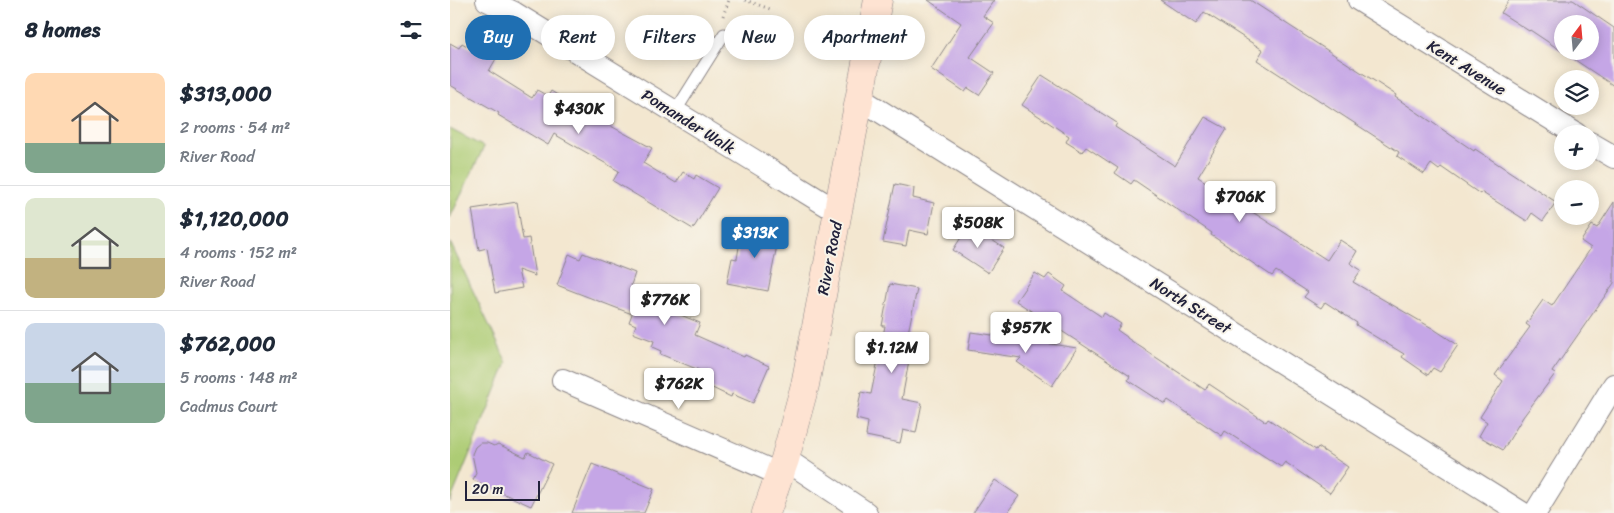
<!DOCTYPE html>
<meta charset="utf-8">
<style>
body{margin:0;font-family:Sriracha,sans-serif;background:#f2f2f3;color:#1f2937;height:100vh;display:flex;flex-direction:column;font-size:19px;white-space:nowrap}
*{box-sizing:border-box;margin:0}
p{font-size:16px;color:#747a83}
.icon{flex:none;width:28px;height:28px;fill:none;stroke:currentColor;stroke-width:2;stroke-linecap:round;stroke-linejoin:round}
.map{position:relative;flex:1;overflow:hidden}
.details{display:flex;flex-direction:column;background:#fff;width:450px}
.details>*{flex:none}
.top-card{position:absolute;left:15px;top:15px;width:475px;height:45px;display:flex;gap:10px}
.needle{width:32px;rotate:16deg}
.controls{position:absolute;left:1104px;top:15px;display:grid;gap:10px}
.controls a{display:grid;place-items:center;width:45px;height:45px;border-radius:50%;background:#fff;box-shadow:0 2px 12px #0003;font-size:25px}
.scale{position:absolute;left:15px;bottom:12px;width:75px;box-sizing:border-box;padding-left:5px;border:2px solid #22223b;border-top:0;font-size:14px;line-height:18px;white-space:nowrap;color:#22223b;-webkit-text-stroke:4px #f7f3e8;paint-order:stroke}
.price{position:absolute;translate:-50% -42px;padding:0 11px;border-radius:5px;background:#fff;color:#222;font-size:16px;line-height:32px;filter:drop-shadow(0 1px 2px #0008)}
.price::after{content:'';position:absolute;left:50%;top:30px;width:15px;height:11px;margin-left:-8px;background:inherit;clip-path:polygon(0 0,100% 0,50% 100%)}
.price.current{background:#1f6fb2;color:#fff}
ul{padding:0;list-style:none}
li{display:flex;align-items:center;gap:15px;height:125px;padding:0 25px}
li+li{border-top:1px solid #e0e1e3}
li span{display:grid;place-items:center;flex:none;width:140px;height:100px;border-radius:10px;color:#555}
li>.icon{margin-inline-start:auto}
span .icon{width:60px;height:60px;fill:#fffc;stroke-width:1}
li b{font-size:21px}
h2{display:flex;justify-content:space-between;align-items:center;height:60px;padding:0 25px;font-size:21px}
.tag{padding:0 18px;border-radius:22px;background:#fff;box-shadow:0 2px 12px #0003;font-size:18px;line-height:45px}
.tag.current{background:#1f6fb2;color:#fff}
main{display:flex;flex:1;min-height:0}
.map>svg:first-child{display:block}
.green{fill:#adcc74;stroke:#687758}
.building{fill:#c5a6e6;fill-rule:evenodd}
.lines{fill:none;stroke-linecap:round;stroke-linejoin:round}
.lane-casing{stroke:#8a8486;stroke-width:13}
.street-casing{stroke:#8a8486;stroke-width:24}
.secondary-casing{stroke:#8a8486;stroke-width:29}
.path{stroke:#8a8486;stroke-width:3;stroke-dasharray:1 4;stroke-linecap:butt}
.lane{stroke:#fff;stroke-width:11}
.street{stroke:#fff;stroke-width:22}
.secondary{stroke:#fee3d2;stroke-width:28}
.labels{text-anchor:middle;stroke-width:4;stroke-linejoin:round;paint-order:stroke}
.street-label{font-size:16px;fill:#22223b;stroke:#f7f3e8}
</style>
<main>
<section class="details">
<h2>8 homes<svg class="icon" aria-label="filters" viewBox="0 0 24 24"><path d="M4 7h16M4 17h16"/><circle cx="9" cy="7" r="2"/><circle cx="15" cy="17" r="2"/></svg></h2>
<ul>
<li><span style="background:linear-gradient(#ffd9b3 70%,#7fa58c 0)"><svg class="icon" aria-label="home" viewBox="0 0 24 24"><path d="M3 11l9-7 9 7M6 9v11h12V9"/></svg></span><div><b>$313,000</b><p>2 rooms · 54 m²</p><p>River Road</p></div></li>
<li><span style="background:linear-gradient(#dfe7d0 60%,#c2b280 0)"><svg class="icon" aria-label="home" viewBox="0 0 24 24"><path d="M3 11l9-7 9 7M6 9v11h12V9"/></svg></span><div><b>$1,120,000</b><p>4 rooms · 152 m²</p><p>River Road</p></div></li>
<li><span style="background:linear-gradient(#c9d6e8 60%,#7fa58c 0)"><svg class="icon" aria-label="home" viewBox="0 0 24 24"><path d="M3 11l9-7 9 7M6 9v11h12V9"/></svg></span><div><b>$762,000</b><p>5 rooms · 148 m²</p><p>Cadmus Court</p></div></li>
</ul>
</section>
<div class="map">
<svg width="1164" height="513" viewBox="0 0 1164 513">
<rect width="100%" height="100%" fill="#f7f3e8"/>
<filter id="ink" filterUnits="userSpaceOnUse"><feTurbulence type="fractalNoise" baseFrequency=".02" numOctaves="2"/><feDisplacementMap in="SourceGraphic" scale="10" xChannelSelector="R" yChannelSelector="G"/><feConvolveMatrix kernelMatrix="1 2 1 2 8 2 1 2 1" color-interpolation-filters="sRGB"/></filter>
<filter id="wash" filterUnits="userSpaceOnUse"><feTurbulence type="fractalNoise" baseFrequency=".0096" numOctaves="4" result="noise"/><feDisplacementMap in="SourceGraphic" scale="20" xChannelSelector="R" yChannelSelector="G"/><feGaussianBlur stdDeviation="1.12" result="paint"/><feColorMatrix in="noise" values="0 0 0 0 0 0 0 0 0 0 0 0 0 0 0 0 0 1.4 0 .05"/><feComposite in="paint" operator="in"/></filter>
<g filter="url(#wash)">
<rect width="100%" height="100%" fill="#f3e7d0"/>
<path class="green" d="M0 129 34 147 0 218Z
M0 242 57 363 0 502Z"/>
<g id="blocks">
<path class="building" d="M478 0H544L533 16 544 23 520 57 544 73 529 95 518 88 515 92 481 69 511 23Z
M710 0H800L946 95 945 97 1024 151 1025 149 1106 202 1093 221 1082 213 1077 221 1031 192 1030 194 991 167 989 170 981 164 974 174 947 156 949 152 807 60 813 50 754 12 746 24Z
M1059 0H1123L1164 28V86L1080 30 1079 31 1051 13ZM1112 24H1140V51H1112Z
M0 43 9 48 12 43 22 49 25 44 47 57 39 71 82 98 87 90 98 96 101 91 142 116 202 148 193 163 226 183 233 172 244 179 246 175 268 188 243 229 163 181 169 171 104 134 98 145 48 115 49 113 0 85Z
M592 75 667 123 665 127 725 166 755 117 777 129 748 177 877 260 890 240 907 251 900 263 911 270 903 282 982 328 1008 345 990 372 983 368 978 375 952 357 954 354 906 325 907 323 875 302 871 308 854 297 858 292 826 271 822 276 761 235 762 233 684 180 681 184 665 173 668 168 636 147 632 152 616 142 619 136 572 105Z
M445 184 464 188 463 198 484 203 478 234 459 230 456 246 433 242Z
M67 202 73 239 79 238 85 276 68 270 72 288 45 293 37 248 29 250 22 209Z
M1164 202V283L1102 372 1105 374 1073 417 1053 450 1029 436 1037 422 1030 417 1053 381 1045 375 1080 327 1076 324 1093 300 1102 306 1141 248 1131 241 1142 225 1147 228Z
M300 224 330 230 318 291 277 283 282 258 287 259 291 235 297 236Z
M519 225 554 248 538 273 503 250Z
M133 253 185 273 181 285 208 297 234 293 226 313 250 323 245 335 294 357 295 355 319 366 303 403 282 394 281 397 250 382 252 378 246 376 249 370 210 354 211 351 202 347 204 341 183 333 186 325 179 322 182 314 107 285 119 254 130 259Z
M585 273 595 279 599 274 616 286 613 291 652 317 654 313 671 324 667 330 677 337V338L755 390 759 384 816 422 818 419 866 450 868 447 898 467 880 493 835 462 831 467 775 431 772 436 718 400 715 404 678 380 680 376 566 301Z
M440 284 467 289 456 343 458 344 457 350H461L452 399 472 403 466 433 453 430 450 443 416 436 418 422 406 419 411 392 421 394 435 326H432Z
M521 332 577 340 576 350 582 341 627 348 602 386 567 362 571 358 518 350Z
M30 443H37L44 446 48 444 75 457 78 452 102 464 81 506 23 480 26 473 22 454 25 447Z
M142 464 204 489 194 513H122Z
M545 480 569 496 557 513H523Z"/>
</g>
</g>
<g filter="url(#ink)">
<use href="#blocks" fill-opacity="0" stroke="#8a8486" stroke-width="1"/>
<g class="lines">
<g class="lane-casing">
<path id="lane" d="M225 112 274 34"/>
</g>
<g class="street-casing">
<path id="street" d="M37 0 64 13 388 212
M909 0 1126 134
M409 98 1072 513
M1140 143 1164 157
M113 380 329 474
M335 459 416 513
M1085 513 1164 385"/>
</g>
<g class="secondary-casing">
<path id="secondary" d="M316 513 335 459 355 385 428 0"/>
</g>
<path class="path" d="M295 0 320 9
M273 16 279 0"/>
<use href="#lane" class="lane"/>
<use href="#street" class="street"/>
<use href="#secondary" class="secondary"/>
</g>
</g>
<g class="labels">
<g class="street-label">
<text transform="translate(1017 67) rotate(32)" y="6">Kent Avenue</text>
<text transform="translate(239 121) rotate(32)" y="6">Pomander Walk</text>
<text transform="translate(379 258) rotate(-79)" y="6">River Road</text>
<text transform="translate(741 305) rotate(32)" y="6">North Street</text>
</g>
</g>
</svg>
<div class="controls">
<a><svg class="needle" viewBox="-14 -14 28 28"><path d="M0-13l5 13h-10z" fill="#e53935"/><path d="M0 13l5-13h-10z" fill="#747a83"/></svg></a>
<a><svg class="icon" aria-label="layers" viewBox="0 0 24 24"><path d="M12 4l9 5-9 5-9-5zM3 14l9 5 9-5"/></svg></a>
<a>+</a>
<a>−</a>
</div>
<div class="scale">20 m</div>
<b class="price" style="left:129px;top:135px">$430K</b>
<b class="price" style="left:790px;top:223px">$706K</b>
<b class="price" style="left:528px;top:249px">$508K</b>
<b class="price current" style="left:305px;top:259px">$313K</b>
<b class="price" style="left:215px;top:326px">$776K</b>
<b class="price" style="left:576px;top:354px">$957K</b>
<b class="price" style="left:442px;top:374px">$1.12M</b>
<b class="price" style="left:229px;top:410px">$762K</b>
<div class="top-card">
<a class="tag current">Buy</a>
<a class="tag">Rent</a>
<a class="tag">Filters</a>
<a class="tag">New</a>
<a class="tag">Apartment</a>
</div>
</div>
</main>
